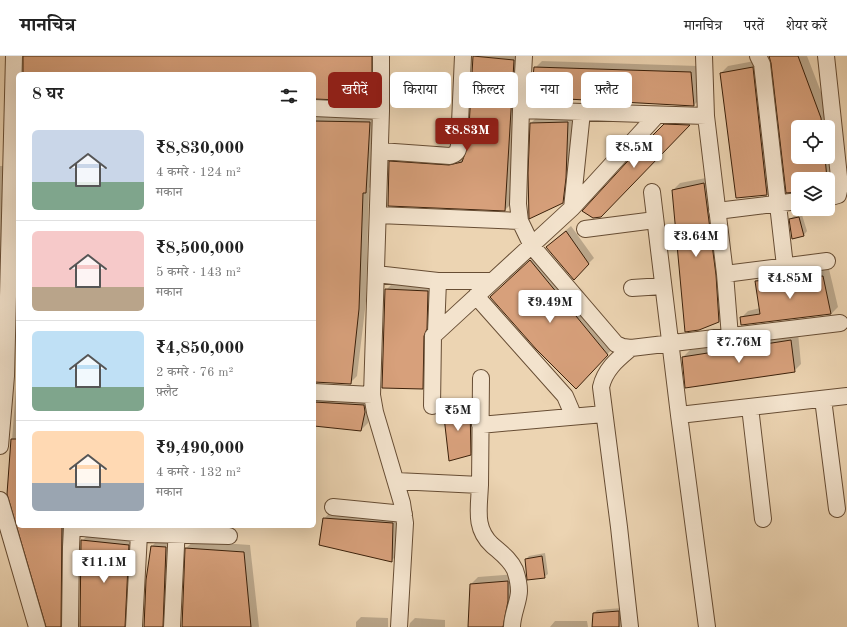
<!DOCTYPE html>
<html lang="hi">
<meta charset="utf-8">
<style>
body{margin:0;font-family:"Old Standard TT","Noto Serif Devanagari",serif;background:#f6f6f6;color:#222;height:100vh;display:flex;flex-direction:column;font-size:15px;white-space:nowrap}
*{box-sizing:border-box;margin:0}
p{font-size:13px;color:#767676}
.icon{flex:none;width:22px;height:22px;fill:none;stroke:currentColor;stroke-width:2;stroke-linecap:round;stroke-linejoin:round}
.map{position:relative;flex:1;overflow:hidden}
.side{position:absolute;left:16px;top:16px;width:300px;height:456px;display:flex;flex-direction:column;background:#fff;border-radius:6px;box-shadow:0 4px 16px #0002}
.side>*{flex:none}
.hud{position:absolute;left:328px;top:16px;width:380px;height:36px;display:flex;gap:8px}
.tools{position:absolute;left:791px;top:64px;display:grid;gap:8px}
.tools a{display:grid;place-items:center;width:44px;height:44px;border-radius:6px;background:#fff;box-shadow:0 4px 16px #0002;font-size:20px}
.price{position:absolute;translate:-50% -34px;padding:0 9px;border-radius:4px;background:#fff;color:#222;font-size:13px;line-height:26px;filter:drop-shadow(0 1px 2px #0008)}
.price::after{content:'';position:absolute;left:50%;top:24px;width:12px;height:9px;margin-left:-6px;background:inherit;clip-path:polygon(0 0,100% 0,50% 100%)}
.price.on{background:#8f2418;color:#fff}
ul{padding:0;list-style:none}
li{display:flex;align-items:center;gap:12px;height:100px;padding:0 16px}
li+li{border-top:1px solid #e0e0e0}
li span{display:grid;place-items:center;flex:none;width:112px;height:80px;border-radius:6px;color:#555}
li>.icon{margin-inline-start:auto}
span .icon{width:48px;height:48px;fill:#fffc;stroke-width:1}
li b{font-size:17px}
h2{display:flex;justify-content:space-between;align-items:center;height:48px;padding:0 16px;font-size:17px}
.tag{padding:0 14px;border-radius:6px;background:#fff;box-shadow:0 4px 16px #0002;font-size:14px;line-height:36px}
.tag.on{background:#8f2418;color:#fff}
header{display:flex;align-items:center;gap:24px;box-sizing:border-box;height:56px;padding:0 20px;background:#fff;border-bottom:1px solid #e0e0e0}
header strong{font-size:19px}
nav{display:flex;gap:22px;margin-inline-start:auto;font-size:14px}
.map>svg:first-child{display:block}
.shadow{fill:#0003;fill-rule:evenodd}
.building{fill:#d7a07b;stroke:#3b200a}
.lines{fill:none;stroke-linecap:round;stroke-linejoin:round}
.minor-casing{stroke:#674d34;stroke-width:18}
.minor{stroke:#f3e3cd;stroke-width:16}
</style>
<header>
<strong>मानचित्र</strong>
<nav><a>मानचित्र</a><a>परतें</a><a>शेयर करें</a></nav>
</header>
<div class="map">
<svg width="847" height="571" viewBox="0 0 847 571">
<rect width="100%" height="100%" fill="#ecd4b2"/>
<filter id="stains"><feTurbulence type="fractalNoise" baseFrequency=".005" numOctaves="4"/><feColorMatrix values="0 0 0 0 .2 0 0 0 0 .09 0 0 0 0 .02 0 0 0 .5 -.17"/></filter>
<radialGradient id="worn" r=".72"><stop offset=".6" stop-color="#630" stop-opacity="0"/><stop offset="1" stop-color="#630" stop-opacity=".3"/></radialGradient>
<path class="shadow" d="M25 0H378L374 37 367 44 314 42V18H24Z
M475 0H520L512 147 505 154 390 106 397 98 457 103 466 101 469 91Z
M769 0H807L828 54 835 124 828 131V123H798V135L772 7ZM798 71H828V101H798Z
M760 4 774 131 767 138 736 141 721 17 728 10Z
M542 5 698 10 701 42 694 49 535 12Z
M314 59H377L373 129 369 132 366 245 357 320 350 327 314 325Z
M574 59 570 139 562 146 531 67 538 60Z
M672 61 696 62 608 153 637 96Z
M0 110H4L0 265Z
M711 121 726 258 719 265 673 134 680 127Z
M802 159 807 175 804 179 792 182 790 163 794 160Z
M571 170 594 202 574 222 552 186Z
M537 198 614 291 583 325 498 234Z
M829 213 838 251 831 258 742 268 741 262 748 255 760 252 756 225 763 218Z
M393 227 435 228 429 325 422 332 386 234Z
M18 260V312H17Z
M798 277 801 308 794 315 683 301 690 294Z
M18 329V470H69V571H47L8 438 16 331Z
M314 339 371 342 372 348 368 367 361 374 314 369Z
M475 346 476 393 470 398 444 352 450 347Z
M331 455 399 460 398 498 391 505 324 463Z
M89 478 136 482 132 571H80L82 485Z
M159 483 173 485 172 571H144L147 524 152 490Z
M194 485 250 489 259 571H183L186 492Z
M545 497 548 518 544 521 526 503 529 500Z
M515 518 512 571H469L471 528 478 521Z
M622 552 621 571H593L594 557 597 554Z
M361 561 388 562V571H356V566Z
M415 562 445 564V571H409L410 567Z
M555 565H587L588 571H550Z"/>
<path class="building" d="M23 0H372V16L367 45 314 43V18H23Z
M473 0 514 4 505 155 388 150 389 105 449 109 462 106 468 89Z
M769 0H798L821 62 822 71H798V101H825L827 123H798V136L786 137 771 7Z
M534 11 691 16 694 50 531 41Z
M753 11 767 139 736 142 720 17Z
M314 65 370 66 366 137H363L359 253 351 328 314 326Z
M568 66 566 122 563 147 529 163 528 117 530 67Z
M664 68 690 69 601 161 593 162 582 155 637 95Z
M704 127 716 219 719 266 699 274 685 276 672 134Z
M799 161 804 180 792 183 789 163Z
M566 175 589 208 574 224 546 191Z
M530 204 608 299 576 333 536 293 490 241Z
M823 220 831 258 741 269 740 261 760 258 755 225Z
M385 233 428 235 427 273 424 280 423 333 382 332Z
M791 284 795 316 685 332 682 301Z
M314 346 364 349 365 356 361 375 314 370Z
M470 351 471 399 449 405 443 352Z
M11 383H18V470H62L61 571H46L7 438Z
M323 462 393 467 392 506 319 489Z
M81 484 129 489 125 571H80Z
M151 490 166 491 163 571H144L146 524Z
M185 492 244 496 251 571H182Z
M542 500 545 522 527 524 525 503Z
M508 525V545L503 571H468L470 528Z
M619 555V571H592L593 557Z"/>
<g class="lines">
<g class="minor-casing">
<path id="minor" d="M381 0V55L372 339 375 356 402 447 405 467 399 571
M524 0 521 54 518 148 520 165 532 190 616 288 623 291 631 292 840 267
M704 0 706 60 725 218 730 281
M758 0 762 8 785 210
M826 0 840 130 838 139 828 142
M314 52 381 55
M521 54 706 60
M380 95 450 100C456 98 458 96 459 89L463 0
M652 136 679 359 707 571
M572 152 582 56
M717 155 798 145
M378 159 520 165
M585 173 655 164
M376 218 438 225H491
M725 218 827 205
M632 232 663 230
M476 240 565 340 571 354V361
M433 280 572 152 657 59
M314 336 372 339
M823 343 837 453
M432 350 433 280 436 276 438 225
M750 351 763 463
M679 359 847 340
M480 369 604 358
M0 390 6 320 14 0
M396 425 480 429 481 322
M480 429C479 453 474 472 492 489 501 497 510 503 515 514 517 520 519 529 519 535 519 545 512 559 512 571
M0 444 37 571
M333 451 404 458
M72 471 147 478 229 480
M70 571 71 491 72 470
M134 571 139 478
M172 571 177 470
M630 571 619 471 601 331C605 313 618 303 631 292"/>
</g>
<use href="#minor" class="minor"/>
</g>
<rect width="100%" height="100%" filter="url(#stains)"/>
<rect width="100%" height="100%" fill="url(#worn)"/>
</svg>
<div class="tools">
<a><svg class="icon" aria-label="locate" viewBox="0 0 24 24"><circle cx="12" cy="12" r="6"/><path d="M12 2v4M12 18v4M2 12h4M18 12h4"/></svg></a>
<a><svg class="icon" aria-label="layers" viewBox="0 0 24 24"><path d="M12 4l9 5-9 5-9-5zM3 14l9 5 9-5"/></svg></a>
</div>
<b class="price on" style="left:467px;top:96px">₹8.83M</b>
<b class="price" style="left:634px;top:113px">₹8.5M</b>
<b class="price" style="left:696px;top:202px">₹3.64M</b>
<b class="price" style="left:790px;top:244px">₹4.85M</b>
<b class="price" style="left:550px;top:268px">₹9.49M</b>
<b class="price" style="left:739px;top:308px">₹7.76M</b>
<b class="price" style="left:458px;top:376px">₹5M</b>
<b class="price" style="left:104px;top:528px">₹11.1M</b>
<div class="hud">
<a class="tag on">खरीदें</a>
<a class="tag">किराया</a>
<a class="tag">फ़िल्टर</a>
<a class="tag">नया</a>
<a class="tag">फ़्लैट</a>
</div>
<section class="side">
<h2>8 घर<svg class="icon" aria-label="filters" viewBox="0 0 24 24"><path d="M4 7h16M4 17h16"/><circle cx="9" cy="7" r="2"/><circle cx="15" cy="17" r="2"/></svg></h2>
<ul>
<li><span style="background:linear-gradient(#c9d6e8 65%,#7fa58c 0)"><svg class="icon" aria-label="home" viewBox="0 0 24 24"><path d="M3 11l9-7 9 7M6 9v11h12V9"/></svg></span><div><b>₹8,830,000</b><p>4 कमरे · 124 m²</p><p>मकान</p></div></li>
<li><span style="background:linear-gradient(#f6c9c9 70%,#b9a48a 0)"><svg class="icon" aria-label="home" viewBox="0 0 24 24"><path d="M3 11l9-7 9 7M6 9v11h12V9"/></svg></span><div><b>₹8,500,000</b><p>5 कमरे · 143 m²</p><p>मकान</p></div></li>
<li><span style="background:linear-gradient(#bfe0f5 70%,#7fa58c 0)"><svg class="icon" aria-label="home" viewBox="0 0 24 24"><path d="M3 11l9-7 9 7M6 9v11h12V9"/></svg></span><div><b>₹4,850,000</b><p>2 कमरे · 76 m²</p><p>फ़्लैट</p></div></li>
<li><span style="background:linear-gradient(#ffd9b3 65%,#9aa5b1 0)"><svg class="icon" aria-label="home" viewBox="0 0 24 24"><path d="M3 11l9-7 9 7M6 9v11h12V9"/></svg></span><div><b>₹9,490,000</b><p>4 कमरे · 132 m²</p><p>मकान</p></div></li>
</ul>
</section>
</div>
